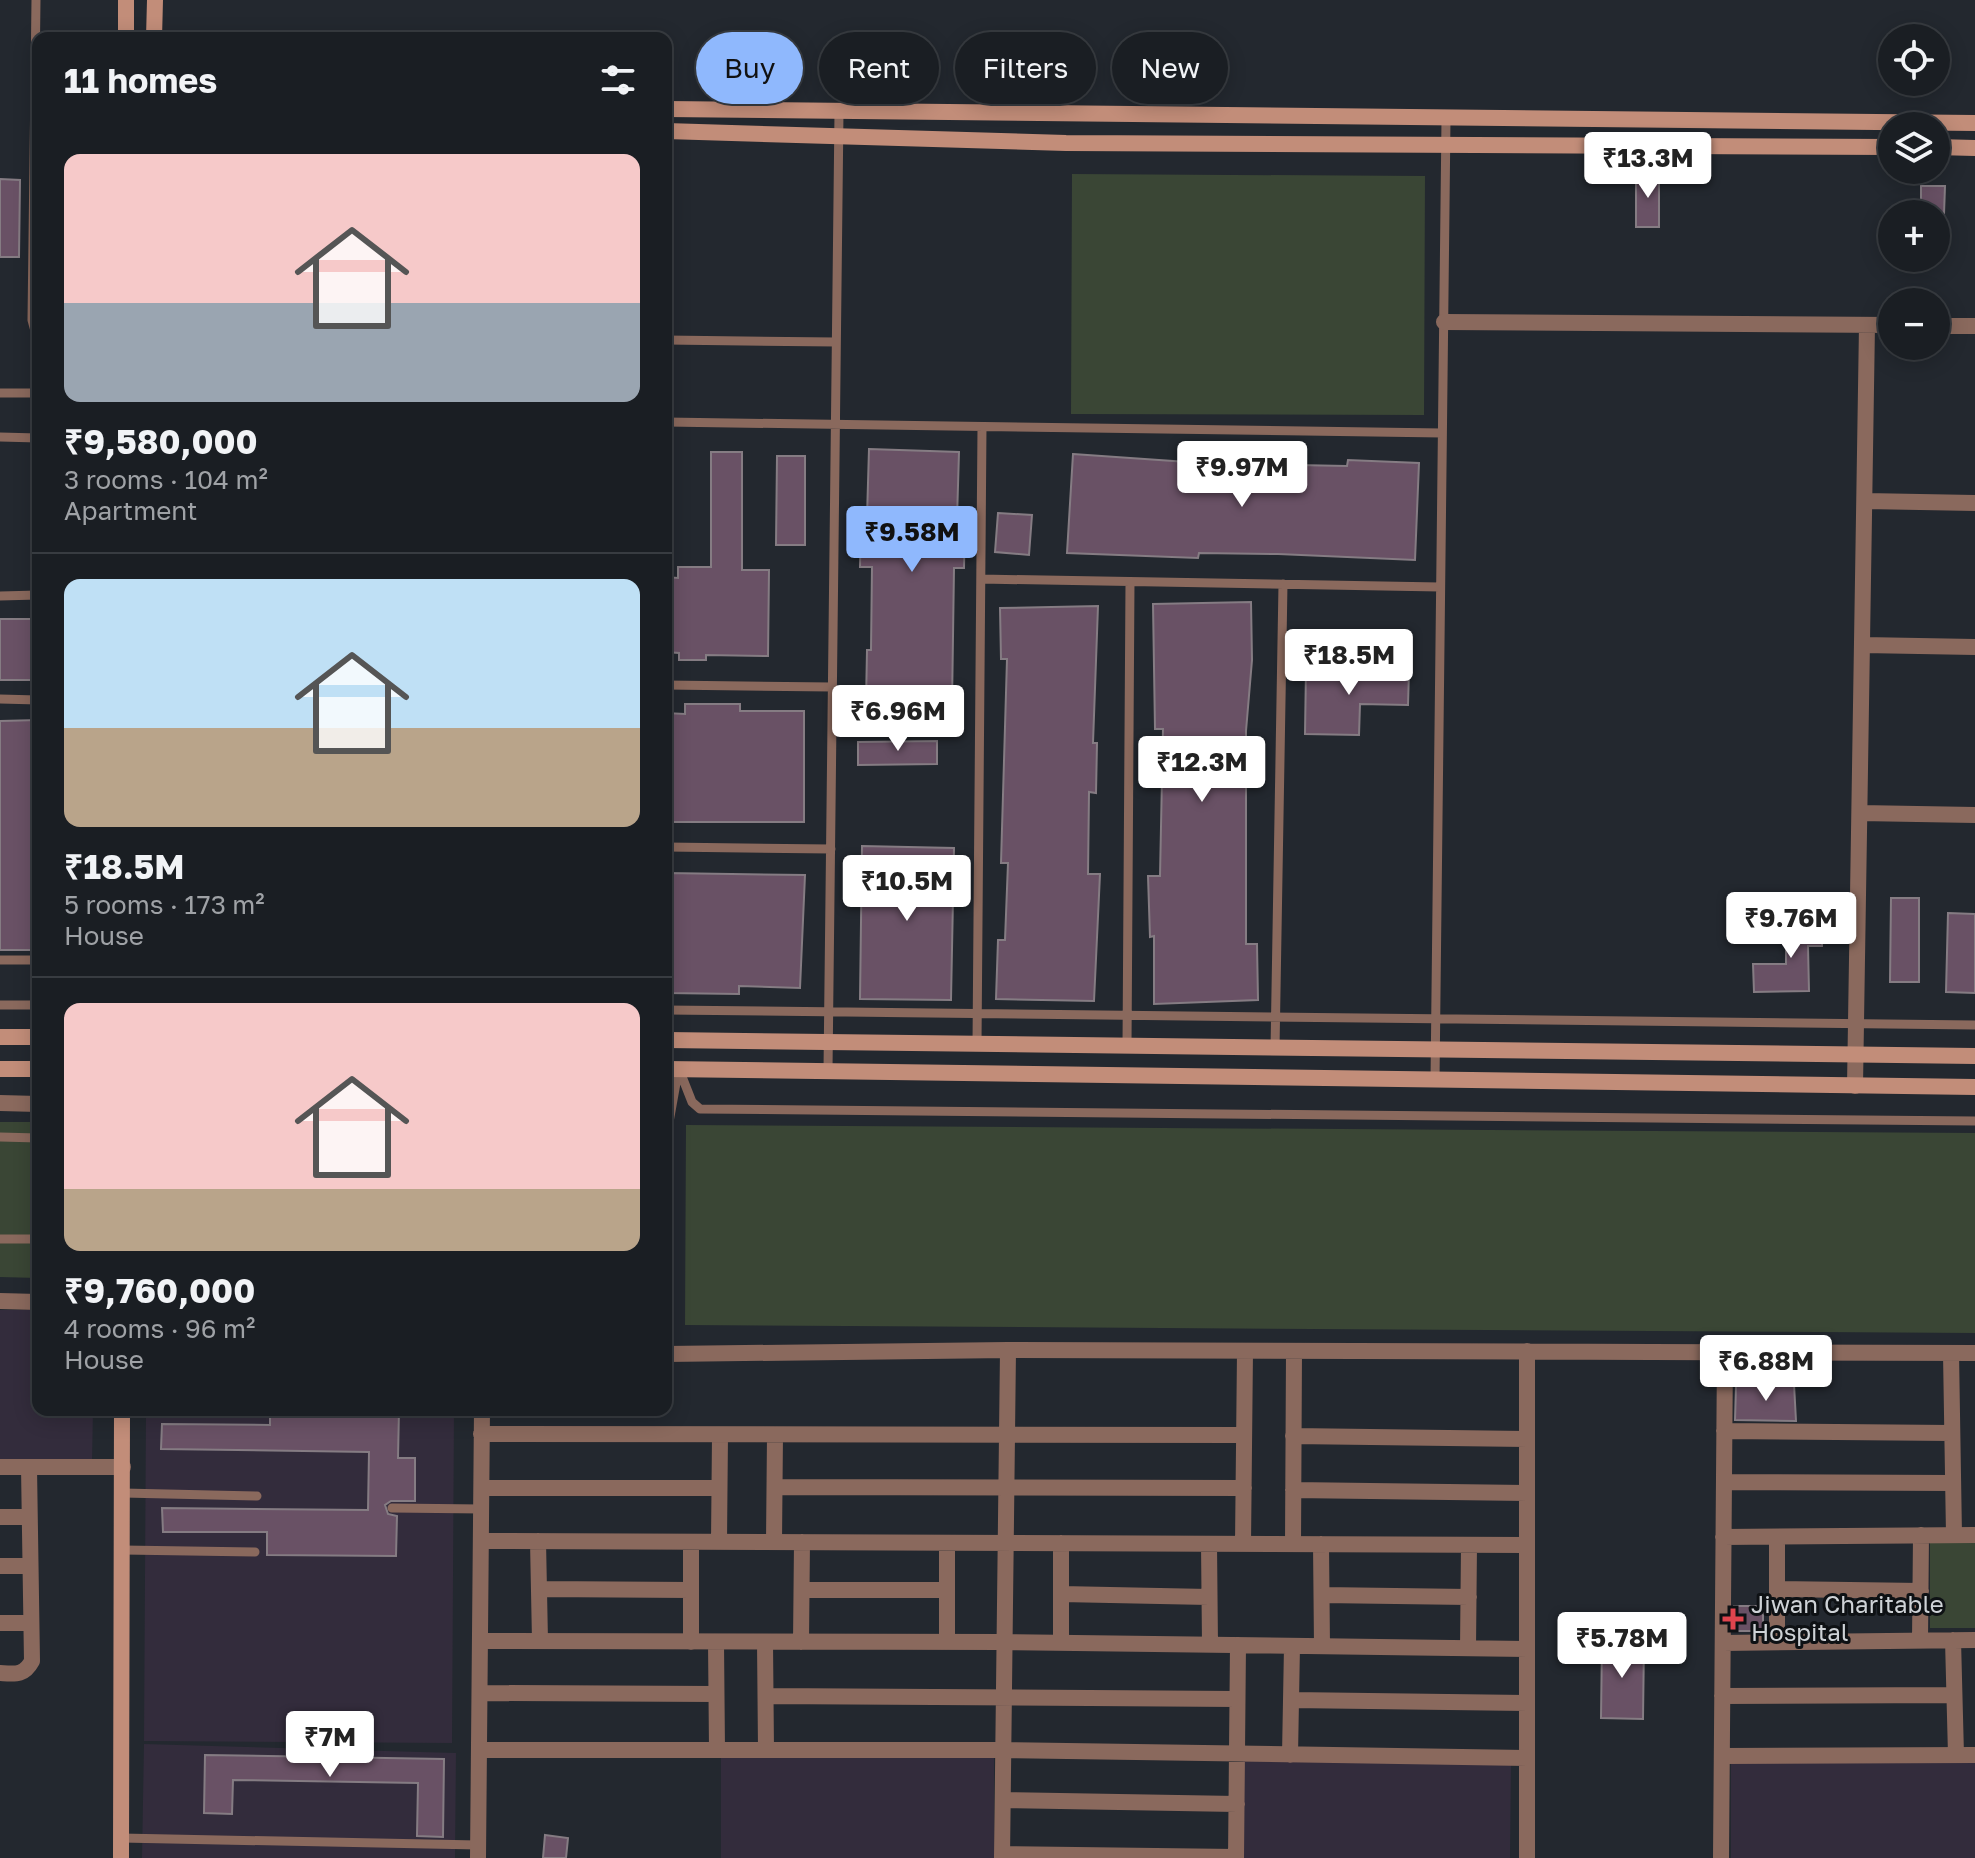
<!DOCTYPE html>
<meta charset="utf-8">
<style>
body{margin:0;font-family:"Golos Text",sans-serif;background:#272b30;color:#f1f3f6;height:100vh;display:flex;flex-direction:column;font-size:30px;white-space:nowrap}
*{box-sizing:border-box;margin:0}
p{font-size:26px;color:#9fa2a6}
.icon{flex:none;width:44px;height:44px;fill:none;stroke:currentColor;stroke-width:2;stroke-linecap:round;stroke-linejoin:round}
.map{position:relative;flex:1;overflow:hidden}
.drawer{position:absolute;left:32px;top:32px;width:640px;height:1384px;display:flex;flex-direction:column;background:#1a1e23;border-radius:16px;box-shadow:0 4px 20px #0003,0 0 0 2px #383c41}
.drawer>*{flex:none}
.banner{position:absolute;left:696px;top:32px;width:760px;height:72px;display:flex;gap:16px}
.controls{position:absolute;left:1878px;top:24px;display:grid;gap:16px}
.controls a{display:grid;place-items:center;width:72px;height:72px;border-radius:50%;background:#1a1e23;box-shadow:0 4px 20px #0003,0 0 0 2px #383c41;font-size:40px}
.price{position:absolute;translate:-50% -68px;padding:0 18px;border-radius:8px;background:#fff;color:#222;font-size:26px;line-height:52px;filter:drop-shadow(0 2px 4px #0008)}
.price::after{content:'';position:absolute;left:50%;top:48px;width:24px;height:18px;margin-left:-12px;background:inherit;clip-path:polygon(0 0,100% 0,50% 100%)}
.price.current{background:#8fb8fd;color:#111}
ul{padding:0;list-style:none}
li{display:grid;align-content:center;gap:16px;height:424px;padding:0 32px}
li+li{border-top:2px solid #383c41}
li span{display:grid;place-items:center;height:248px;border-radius:16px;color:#555}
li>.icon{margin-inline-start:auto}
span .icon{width:144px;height:144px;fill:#fffc;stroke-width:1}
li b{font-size:34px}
h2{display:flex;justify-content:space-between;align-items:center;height:96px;padding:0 32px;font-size:34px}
.tag{padding:0 28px;border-radius:36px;background:#1a1e23;box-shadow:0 4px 20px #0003,0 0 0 2px #383c41;font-size:28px;line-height:72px}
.tag.current{background:#8fb8fd;color:#111}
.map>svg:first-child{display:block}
.education{fill:#332c3c}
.green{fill:#3a4635}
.building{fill:#695165;stroke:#857c83;stroke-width:2}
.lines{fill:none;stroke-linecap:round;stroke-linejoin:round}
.lane{stroke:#8a695d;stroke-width:9}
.street{stroke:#8a695d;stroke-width:16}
.secondary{stroke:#c28d79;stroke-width:16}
.health-dot{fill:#e0444e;stroke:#0e1114;stroke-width:3}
.labels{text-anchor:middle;stroke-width:6;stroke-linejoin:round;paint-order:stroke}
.poi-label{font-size:24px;fill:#ced2d6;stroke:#0e1114;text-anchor:start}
</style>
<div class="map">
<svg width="1975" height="1858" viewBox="0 0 1975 1858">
<rect width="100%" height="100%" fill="#23282f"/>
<path class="education" d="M0 1310H38V1410H93L92 1462 0 1461Z
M146 1410H454L452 1743 144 1741Z
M144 1744 456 1753 455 1858H142Z
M721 1756H994V1858H721Z
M1243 1759 1511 1762 1510 1858H1242Z
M1731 1763H1975V1858H1731Z"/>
<path class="green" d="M1072 174 1425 176 1424 415 1071 414Z
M0 1122H38V1278L0 1277Z
M686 1125 1975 1133V1333L685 1325Z
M1930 1541H1975V1628H1930Z"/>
<path class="building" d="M1659 173V227H1636V174Z
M0 179 20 180 19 257H0Z
M1921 186H1945L1944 214H1921Z
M869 449 959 452 957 519H965L964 568H954L952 705 866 703 867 650H871L872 567H860L861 517H867Z
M711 452H742V570H769L768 656 706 655V660H679V653L666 652V577L678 578V567H711Z
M1073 454 1202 463 1347 466 1348 460 1419 463 1415 560 1278 554 1199 553 1198 558 1067 553Z
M777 456H805V545H776Z
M998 513 1032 515 1029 555 995 552Z
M1251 602 1252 660 1246 731V944H1257L1258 1000 1154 1004V936L1150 937 1148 876H1160L1163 729H1155L1153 604Z
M1098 606 1093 743H1097L1096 793 1089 792 1088 874H1100L1094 1001 996 999 998 940H1005L1008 863H1001L1007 659H1001L1000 608Z
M0 619H38V680H0Z
M1306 669 1409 671 1408 705 1360 704 1359 735 1305 734Z
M685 704H740V711H804V822H666V713L685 714Z
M38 720V950H0V721Z
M937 741V764L858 765V742Z
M862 846 954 848 951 1000 860 999Z
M666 873 805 875 800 988 739 986V994L666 993Z
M1891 898H1919V982H1890Z
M1948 913 1975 914V993L1946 992Z
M1806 916H1823L1822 946H1808L1809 991 1754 992 1753 964H1786V926L1806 925Z
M1794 1384 1796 1421 1735 1420 1736 1386Z
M270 1410H399L398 1458H415V1501H391L385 1505 388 1514 397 1516 396 1556 267 1555V1532H163L162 1508 368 1510 369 1452 161 1449 162 1424 270 1425Z
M1734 1606H1763V1631H1734Z
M1602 1641 1644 1642 1643 1719 1601 1718Z
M205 1755 444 1759 443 1837 417 1836 418 1783 233 1780 232 1814 204 1813Z
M545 1835 568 1838 566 1858H543Z"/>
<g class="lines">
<path class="lane" d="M36 0 32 320 38 342
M666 340 836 342
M0 393H38
M666 422 1442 433
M0 437 38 438
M981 579 1440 587
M0 596 38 595
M666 685 832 687
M0 699 38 700
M666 847 831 849
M0 960H38
M0 1005H38
M666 1010 1975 1025
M977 1044 982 427
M1127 1046 1130 582
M1275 1049 1283 584
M679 1069 692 1102 700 1109 1975 1121
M828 1070 839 112
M1435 1081 1446 119
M0 1137 38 1138
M666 1139 678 1072
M0 1239H38
M123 1493 257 1496
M392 1508 482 1509
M123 1550 255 1552
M121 1838 478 1845"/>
<path class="street" d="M1444 322 1892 325
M1936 326H1975
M1865 501 1975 503
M1863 645 1975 647
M1860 813 1975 815
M1855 1086 1867 325
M0 1103 38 1104
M0 1301 38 1302
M1951 1353 1954 1535
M666 1354 1008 1350 1975 1353
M1724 1431 1952 1433
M481 1434 1244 1435
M1293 1436 1526 1439
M0 1467H123
M1724 1482 1953 1483
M775 1487 1244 1488
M482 1488H719
M1293 1490 1526 1493
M0 1517H29
M1723 1537 1975 1535
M482 1541 1526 1545
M538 1541 540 1641
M691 1542V1642
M719 1542 720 1435
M774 1542 775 1435
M1061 1543V1643
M1209 1544 1210 1645
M1243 1544 1245 1351
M1293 1544 1294 1351
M1321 1544 1322 1646
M0 1566H29
M539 1589 691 1590
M1777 1589 1921 1591
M802 1590H947
M1061 1594 1209 1597
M1322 1595 1469 1597
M0 1623H29
M1920 1640 1921 1535
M1953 1640 1956 1755
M481 1641 1004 1642 1527 1649
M716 1642 717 1750
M765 1642 766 1750
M801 1642 802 1542
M947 1642V1543
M1777 1642V1537
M1723 1643 1975 1640
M1468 1648 1469 1545
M0 1673C15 1674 24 1676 32 1661L29 1467
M480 1693 716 1694
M766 1696 1237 1699
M1722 1696 1954 1695
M1291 1700 1527 1703
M480 1750H1003L1527 1758
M1290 1755 1292 1646
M1722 1756 1975 1755
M1003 1800 1237 1804
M1002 1854 1236 1857
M478 1858 482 1410
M1002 1858 1008 1350
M1236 1858 1238 1645
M1527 1858V1351
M1721 1858 1725 1352"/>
<path class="secondary" d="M126 38V0
M154 38 155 0
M666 109 1975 123
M666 131 1066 143 1892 147
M1936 147 1975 148
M0 1037H38
M666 1040 1975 1056
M0 1069H38
M666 1069 1975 1087
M121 1858 122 1410"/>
</g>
<path class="health-dot" d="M1729 1607h8v8h8v8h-8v8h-8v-8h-8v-8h8z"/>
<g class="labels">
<g class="poi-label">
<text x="1751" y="1613">Jiwan Charitable<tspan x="1751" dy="28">Hospital</tspan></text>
</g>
</g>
</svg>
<div class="controls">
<a><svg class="icon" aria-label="locate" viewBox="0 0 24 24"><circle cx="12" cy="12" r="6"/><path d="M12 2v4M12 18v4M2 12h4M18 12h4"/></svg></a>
<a><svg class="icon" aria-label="layers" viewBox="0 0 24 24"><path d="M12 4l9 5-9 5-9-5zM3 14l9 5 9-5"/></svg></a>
<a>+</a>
<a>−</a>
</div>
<b class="price" style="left:1648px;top:200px">₹13.3M</b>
<b class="price" style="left:1242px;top:509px">₹9.97M</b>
<b class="price current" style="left:912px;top:574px">₹9.58M</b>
<b class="price" style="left:1349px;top:697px">₹18.5M</b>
<b class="price" style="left:898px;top:753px">₹6.96M</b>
<b class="price" style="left:1202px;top:804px">₹12.3M</b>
<b class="price" style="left:907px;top:923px">₹10.5M</b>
<b class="price" style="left:1791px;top:960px">₹9.76M</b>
<b class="price" style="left:1766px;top:1403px">₹6.88M</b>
<b class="price" style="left:1622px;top:1680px">₹5.78M</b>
<b class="price" style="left:330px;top:1779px">₹7M</b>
<div class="banner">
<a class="tag current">Buy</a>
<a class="tag">Rent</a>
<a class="tag">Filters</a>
<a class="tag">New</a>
</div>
<section class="drawer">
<h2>11 homes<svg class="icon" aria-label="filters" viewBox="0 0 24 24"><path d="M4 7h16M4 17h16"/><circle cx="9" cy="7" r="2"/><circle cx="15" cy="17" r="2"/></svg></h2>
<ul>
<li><span style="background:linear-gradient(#f6c9c9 60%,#9aa5b1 0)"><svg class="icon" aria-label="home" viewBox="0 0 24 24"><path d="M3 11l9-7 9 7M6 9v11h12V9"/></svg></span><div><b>₹9,580,000</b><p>3 rooms · 104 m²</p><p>Apartment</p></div></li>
<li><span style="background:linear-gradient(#bfe0f5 60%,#b9a48a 0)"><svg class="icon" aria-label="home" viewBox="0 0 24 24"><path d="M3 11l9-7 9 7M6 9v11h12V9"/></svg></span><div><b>₹18.5M</b><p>5 rooms · 173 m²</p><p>House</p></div></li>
<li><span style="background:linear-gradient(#f6c9c9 75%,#b9a48a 0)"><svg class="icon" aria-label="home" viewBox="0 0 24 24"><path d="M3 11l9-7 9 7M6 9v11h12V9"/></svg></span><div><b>₹9,760,000</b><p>4 rooms · 96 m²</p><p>House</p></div></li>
</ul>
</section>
</div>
